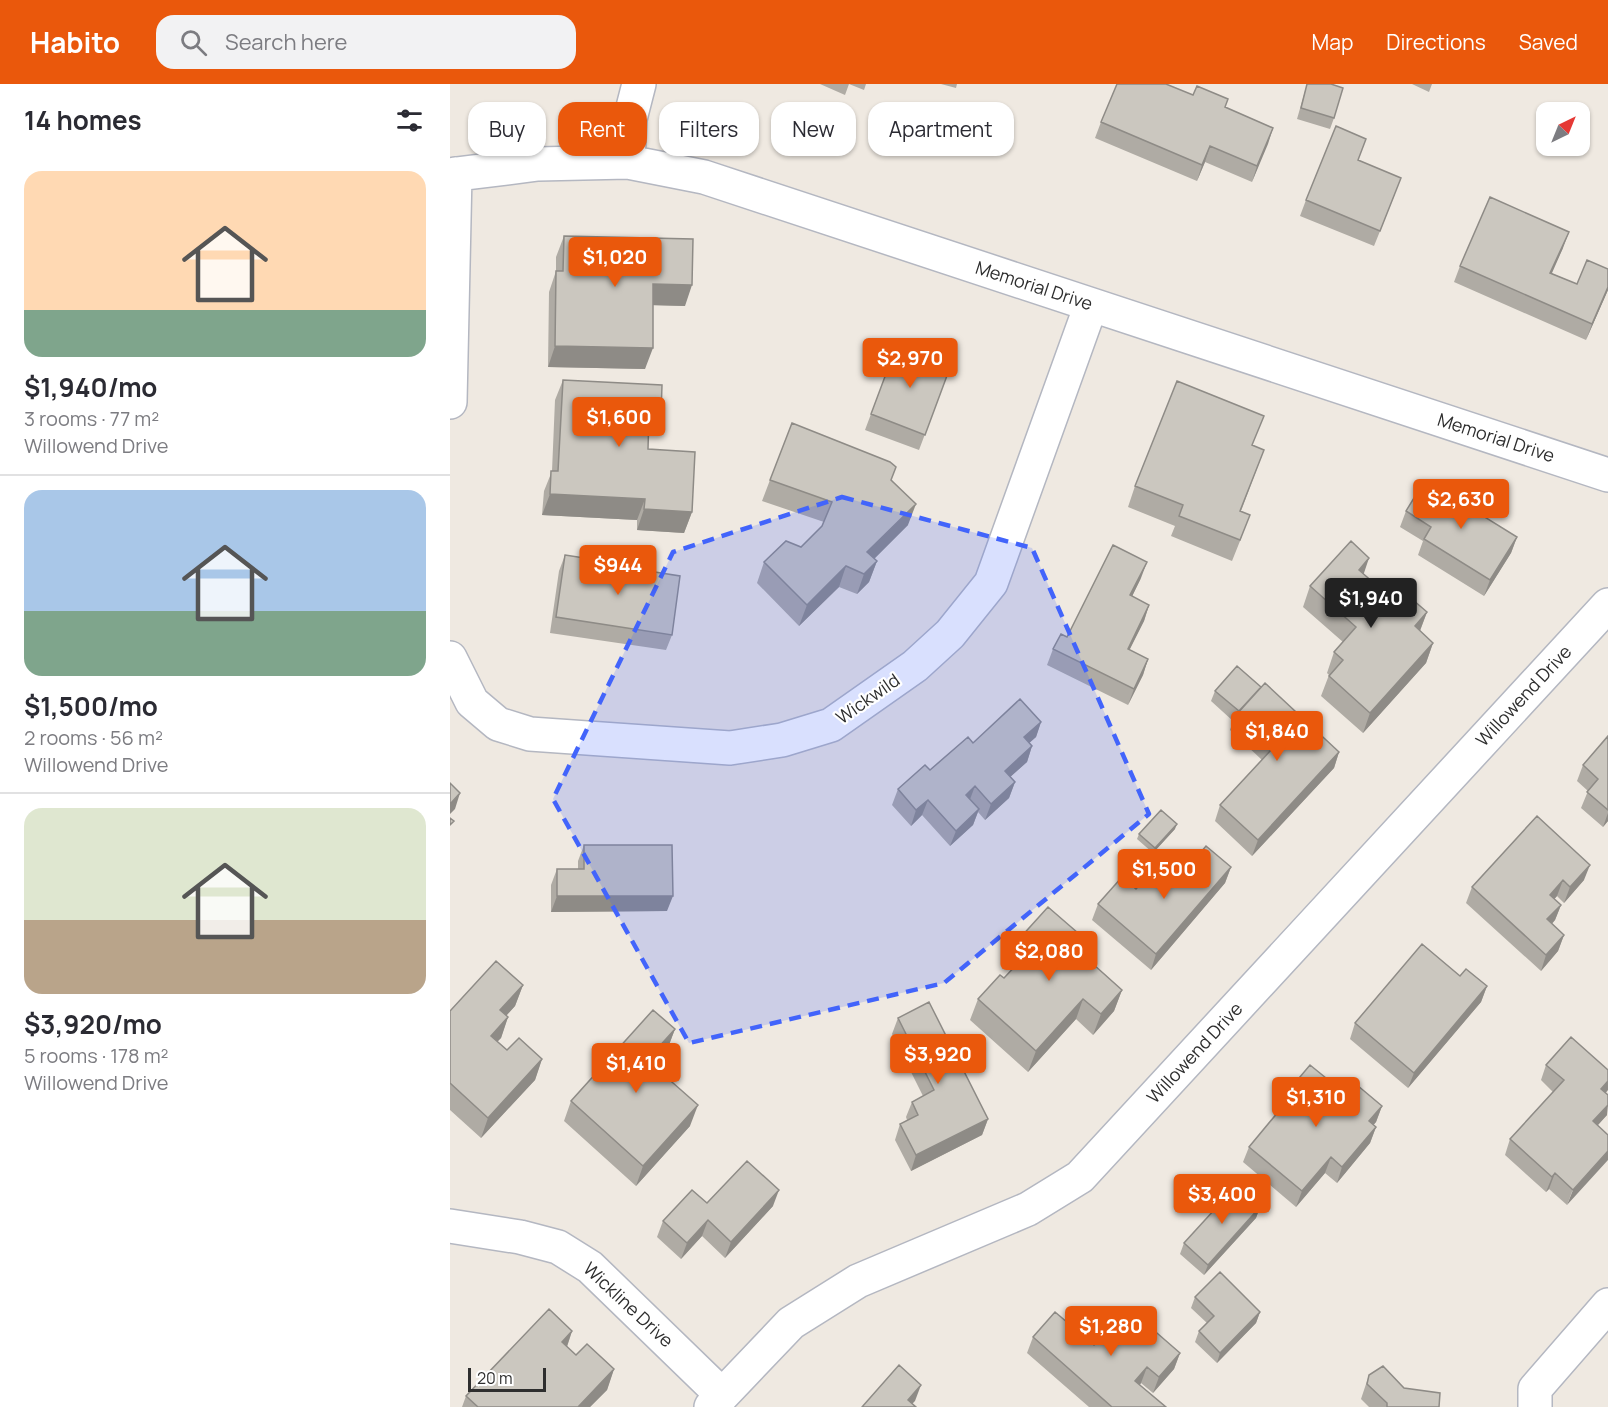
<!DOCTYPE html>
<meta charset="utf-8">
<style>
body{margin:0;font-family:Manrope,sans-serif;background:#f2f2f3;color:#2b2b33;height:100vh;display:flex;flex-direction:column;font-size:22px;white-space:nowrap}
*{box-sizing:border-box;margin:0}
p{font-size:20px;color:#7c7c81}
.icon{flex:none;width:33px;height:33px;fill:none;stroke:currentColor;stroke-width:2;stroke-linecap:round;stroke-linejoin:round}
.map{position:relative;flex:1;overflow:hidden}
.sheet{display:flex;flex-direction:column;background:#fff;width:450px}
.sheet>*{flex:none}
.top-card{position:absolute;left:18px;top:18px;width:570px;height:54px;display:flex;gap:12px}
.needle{width:39px;rotate:43deg}
.controls{position:absolute;left:1086px;top:18px;display:grid;gap:12px}
.controls a{display:grid;place-items:center;width:54px;height:54px;border-radius:12px;background:#fff;box-shadow:0 2px 4px #0004;font-size:30px}
.scale{position:absolute;left:18px;bottom:15px;width:78px;box-sizing:border-box;padding-left:6px;border:3px solid #2e2e2e;border-top:0;font-size:16px;line-height:21px;white-space:nowrap;color:#2e2e2e;-webkit-text-stroke:4px #fff;paint-order:stroke}
.price{position:absolute;translate:-50% -51px;padding:0 14px;border-radius:6px;background:#ea580c;color:#fff;font-size:20px;line-height:39px;filter:drop-shadow(0 2px 3px #0008)}
.price::after{content:'';position:absolute;left:50%;top:36px;width:18px;height:14px;margin-left:-9px;background:inherit;clip-path:polygon(0 0,100% 0,50% 100%)}
.price.selected{background:#222;color:#fff}
ul{padding:0;list-style:none}
li{display:grid;align-content:center;gap:12px;height:318px;padding:0 24px}
li+li{border-top:2px solid #e1e1e2}
li span{display:grid;place-items:center;height:186px;border-radius:18px;color:#555}
li>.icon{margin-inline-start:auto}
span .icon{width:108px;height:108px;fill:#fffc;stroke-width:1}
li b{font-size:26px}
h2{display:flex;justify-content:space-between;align-items:center;height:72px;padding:0 24px;font-size:26px}
.tag{padding:0 21px;border-radius:18px;background:#fff;box-shadow:0 2px 4px #0004;font-size:21px;line-height:54px}
.tag.selected{background:#ea580c;color:#fff}
header{display:flex;align-items:center;gap:36px;box-sizing:border-box;height:84px;padding:0 30px;background:#ea580c;color:#fff}
header strong{font-size:28px}
nav{display:flex;gap:33px;margin-inline-start:auto;font-size:21px}
.search{width:420px;height:54px;background:#f2f2f3;display:flex;align-items:center;gap:15px;box-sizing:border-box;padding:0 21px;border-radius:18px;color:#7c7c81;font-size:22px}
main{display:flex;flex:1;min-height:0}
.map>svg:first-child{display:block}
.lines{fill:none;stroke-linecap:round;stroke-linejoin:round}
.minor-casing{stroke:#b4b7c1;stroke-width:36}
.minor{stroke:#fff;stroke-width:33}
.wall{fill:#afaba4}
.shaded-wall{fill:#8e8b86}
.building{fill:#cbc7bf;stroke:#8e8b86;stroke-width:1.5}
.marked{fill:#4264fb;fill-opacity:0.2;stroke:#4264fb;stroke-width:4.5;stroke-dasharray:12 8;stroke-linejoin:round}
.labels{text-anchor:middle;stroke-width:4.5;stroke-linejoin:round;paint-order:stroke}
.street-label{font-size:18px;fill:#2e2e2e;stroke:#fff}
</style>
<header>
<strong>Habito</strong>
<div class="search"><svg class="icon" aria-label="search" viewBox="0 0 24 24"><circle cx="10" cy="10" r="6"/><path d="M15 15l6 6"/></svg>Search here</div>
<nav><a>Map</a><a>Directions</a><a>Saved</a></nav>
</header>
<main>
<section class="sheet">
<h2>14 homes<svg class="icon" aria-label="filters" viewBox="0 0 24 24"><path d="M4 7h16M4 17h16"/><circle cx="9" cy="7" r="2"/><circle cx="15" cy="17" r="2"/></svg></h2>
<ul>
<li><span style="background:linear-gradient(#ffd9b3 75%,#7fa58c 0)"><svg class="icon" aria-label="home" viewBox="0 0 24 24"><path d="M3 11l9-7 9 7M6 9v11h12V9"/></svg></span><div><b>$1,940/mo</b><p>3 rooms · 77 m²</p><p>Willowend Drive</p></div></li>
<li><span style="background:linear-gradient(#a9c7e8 65%,#7fa58c 0)"><svg class="icon" aria-label="home" viewBox="0 0 24 24"><path d="M3 11l9-7 9 7M6 9v11h12V9"/></svg></span><div><b>$1,500/mo</b><p>2 rooms · 56 m²</p><p>Willowend Drive</p></div></li>
<li><span style="background:linear-gradient(#dfe7d0 60%,#b9a48a 0)"><svg class="icon" aria-label="home" viewBox="0 0 24 24"><path d="M3 11l9-7 9 7M6 9v11h12V9"/></svg></span><div><b>$3,920/mo</b><p>5 rooms · 178 m²</p><p>Willowend Drive</p></div></li>
</ul>
</section>
<div class="map">
<svg width="1158" height="1323" viewBox="0 0 1158 1323">
<rect width="100%" height="100%" fill="#efe9e1"/>
<g class="lines">
<g class="minor-casing">
<path id="minor" d="M178 78 180 35 189 0
M0 91 88 80 178 78 254 93 1158 391
M0 318 5 90
M0 574 22 618 48 640 80 650 280 664 332 656 381 641 465 582 500 550 541 499 641 221
M0 1142 70 1153 108 1163 140 1183 272 1311
M261 1323 341 1239 408 1197 578 1125 630 1093 1158 521
M1085 1323V1305L1158 1221"/>
</g>
<use href="#minor" class="minor"/>
</g>
<path class="wall" d="M370 0H416L414 6 399 0 395 11Z
M491 0H507L506 4Z
M857 0H881L884 34 880 45 847 35Z
M962 0H982L979 8Z
M743 11 775 23 823 44 802 98 755 78 747 97 645 54 651 38Z
M908 77 945 110 924 162 850 132 856 116Z
M114 152 235 222 203 221 195 285 98 283 99 208 106 187V173Z
M1113 164 1101 189 1127 200 1158 206 1136 256 1004 198 1010 182Z
M449 255 474 281 498 289 469 366 415 346Z
M113 296 211 331 203 351H198V365L242 428 234 449 187 446V436L92 431 94 407 102 387 105 316Z
M803 362 814 366 791 427 792 452 782 477 721 452 725 442 678 423 685 402Z
M320 396H442L458 441 424 475 427 477 419 498 407 510 389 503 349 542 307 499 314 478 351 463 372 442 374 438 312 417Z
M956 427 1067 453 1061 469 1034 512 968 471 973 457 950 443Z
M115 471 153 480 222 551 216 566 100 549 109 487Z
M914 490 933 507 977 528 970 547 983 559 976 579 913 649 871 612 879 591 877 589 884 568 893 558 853 523 860 502Z
M691 494 682 512 699 521 694 537 679 566 698 575 693 591 678 621 597 581 603 565Z
M811 603 889 668 884 684 802 772 765 737 770 721 812 676 780 646 783 637 761 617 765 607Z
M591 638 586 653 579 659 582 662 577 678 560 693 565 698 559 714 535 736 528 728 523 741 500 762 472 731 461 742 442 721 448 705 480 686 523 659Z
M1158 652V737L1153 743 1131 724 1138 707 1127 697 1133 681Z
M1087 732 1134 796 1114 819 1107 812 1104 815 1111 821 1105 836 1102 840 1114 851 1108 867 1091 887 1016 819 1022 803Z
M725 745 703 769 687 755 689 750Z
M134 761 217 827 101 828V801L107 785H128V777Z
M781 783 775 799 701 886 642 836 648 820 723 801Z
M570 854 638 875 672 906 664 927 643 951 626 935 578 988 520 936 528 915 554 894 567 879 562 875Z
M1010 892 1037 902 1031 918 958 1004 900 955 905 939Z
M73 901 65 922 56 932 58 933 51 954 47 957 57 966 92 975 85 996 31 1054 0 1026V927Z
M448 934 538 1035 532 1051 461 1087 445 1056 450 1040 457 1036 456 1033 462 1018 473 1012 442 950Z
M225 945 217 966 203 982 240 1042 186 1102 114 1037 121 1017Z
M1096 981 1156 1009 1157 1031 1147 1042 1117 1121 1099 1105 1096 1108 1055 1071 1060 1055 1103 1008 1091 996Z
M839 1006 892 1007 932 1022 926 1038 923 1041 926 1043 920 1059 887 1099 875 1089 846 1123 793 1078 799 1063 833 1022Z
M257 1119 323 1122 275 1174 252 1152 231 1175 207 1153 213 1137Z
M810 1123 806 1134 754 1191 730 1170 734 1159Z
M745 1213 810 1228 806 1239 767 1279 745 1258 749 1247 757 1239 741 1224Z
M122 1247 117 1263 126 1271 164 1285 157 1306 140 1323H12L16 1312Z
M583 1253 644 1261 730 1269 724 1285 703 1309 691 1299 690 1301 716 1323H639L577 1269Z
M919 1291 954 1304 989 1323H919L911 1315Z"/>
<path class="shaded-wall" d="M823 44 818 60 802 98 807 82Z
M760 62 755 78 747 97 752 81Z
M1119 148 1113 164 1095 205 1100 189Z
M203 200 242 201 235 222 196 221Z
M1158 203V206L1136 256 1142 240Z
M105 262 203 264 195 285 98 283Z
M199 330 211 331 203 351 192 350Z
M100 410 195 415 187 436 92 431Z
M466 420 458 441 410 489 417 468Z
M194 425 242 428 234 449 187 446Z
M1067 453 1061 469 1034 512 1040 496Z
M919 474 912 495 909 486Z
M427 477 419 498 407 510 414 490Z
M697 478 691 494 675 527 680 511Z
M396 482 389 503 349 542 357 521Z
M699 521 694 537 672 581 678 565Z
M977 528 969 549 965 542Z
M983 559 976 579 913 649 920 629Z
M698 575 693 591 678 621 684 605Z
M591 638 586 653 568 669 574 653Z
M582 662 577 678 549 703 555 687Z
M889 668 884 684 802 772 808 756Z
M565 698 559 714 535 736 541 720Z
M525 702 519 718 516 711Z
M10 709 5 725 0 730V720Z
M478 716 472 731 461 742 466 726Z
M529 725 523 741 500 762 506 747Z
M1158 729V737L1153 743Z
M727 740 725 745 703 769 705 764Z
M1140 781 1134 796 1114 819 1120 803Z
M781 783 775 799 701 886 706 870Z
M1113 796 1107 812 1094 827 1100 811Z
M107 812H223L217 827 101 828Z
M1111 821 1105 836 1091 851 1097 835Z
M1114 851 1108 867 1091 887 1096 871Z
M643 862 635 883 634 872Z
M73 901 65 922 43 946 50 926Z
M1037 902 1031 918 958 1004 964 989Z
M672 906 664 927 643 951 651 930Z
M633 915 626 935 578 988 586 967Z
M58 933 51 954 34 972 41 952Z
M225 945 217 966 190 997 197 976Z
M92 975 85 996 31 1054 38 1034Z
M1158 997V1006L1146 1021 1151 1005Z
M248 1021 240 1042 186 1102 193 1082Z
M1158 1021 1157 1031 1137 1053 1143 1037Z
M932 1022 926 1038 913 1053 919 1037Z
M538 1035 532 1051 461 1087 466 1071Z
M926 1043 920 1059 887 1099 892 1083Z
M1158 1067V1076L1117 1121 1123 1106Z
M881 1073 875 1089 846 1123 852 1107Z
M1105 1089 1099 1105 1096 1108 1102 1093Z
M329 1106 323 1122 275 1174 281 1158Z
M810 1123 806 1134 754 1191 758 1181Z
M258 1136 252 1152 231 1175 237 1159Z
M810 1228 806 1239 767 1279 770 1269Z
M122 1247 115 1268 112 1258Z
M730 1269 724 1285 703 1309 709 1293Z
M697 1283 691 1299 680 1313 685 1297Z
M164 1285 157 1306 140 1323H128Z
M471 1301 465 1317 459 1323 458 1316Z"/>
<path class="building" d="M667 0H716L743 11 747 2 778 15 775 23 823 44 807 82 760 62 752 81 651 38Z
M857 0H881L893 4 884 34 851 24Z
M886 42 916 55 908 76 951 94 930 147 856 116Z
M1040 113 1119 148 1100 189 1127 200 1137 176 1158 185V203L1142 240 1010 182Z
M114 152 243 155 242 201 203 200V264L105 262 106 187H113Z
M449 255 479 267 474 281 498 289 475 351 421 330Z
M113 296 212 301 211 331 199 330 198 365 245 368 242 428 194 425 195 415 100 410 101 387H108Z
M727 297 814 332 802 361 814 366 790 427 800 431 790 456 729 432 733 421 685 402Z
M342 339 440 378 446 383 441 396 466 420 417 468 427 477 414 490 396 482 357 521 314 478 336 457 351 463 372 442 382 418 320 396Z
M975 396 1067 453 1040 496 974 455 981 443 956 427Z
M901 457 919 474 909 486 933 507 941 497 977 528 965 542 983 559 920 629 879 592 893 576 884 568 906 543 860 502Z
M663 461 697 478 680 511 699 521 678 565 698 575 684 605 603 565 611 550 617 553Z
M115 471 154 477 153 480 230 492 222 551 106 533Z
M787 582 811 603 789 627 765 607Z
M815 599 889 668 808 756 770 721 822 665 786 631Z
M570 615 591 638 574 653 582 662 555 687 565 698 541 720 525 702 516 711 529 725 506 747 478 716 466 726 448 705 475 681 480 686 518 653 523 659Z
M1158 652V726L1137 708 1148 695 1133 681Z
M0 699 10 709 0 720Z
M711 726 727 740 705 764 689 750Z
M1087 732 1140 781 1120 803 1113 796 1100 811 1111 821 1097 835 1114 851 1096 871 1022 803Z
M0 734 4 737 0 741Z
M134 761H222L223 812H107V785H134Z
M756 762 781 783 706 870 648 820 672 793 686 805 704 785 723 801Z
M598 823 643 862 634 872 672 906 651 930 633 915 586 967 528 915 550 891 554 894 570 877 576 883 588 870 570 854Z
M972 860 1010 892 1016 885 1037 902 964 989 905 939Z
M46 877 73 901 50 926 58 933 41 952 57 966 69 954 92 975 38 1034 0 999V927Z
M479 918 538 1035 466 1071 450 1040 468 1031 462 1018 484 1006 448 934Z
M203 926 225 945 197 976 248 1021 193 1082 121 1017Z
M1121 953 1158 986V997L1151 1005 1158 1011V1021L1143 1037 1158 1051V1067L1123 1106 1105 1089 1102 1093 1060 1055 1114 996 1096 981Z
M860 981 892 1007 901 996 932 1022 919 1037 926 1043 892 1083 881 1073 852 1107 799 1063 843 1010 839 1006Z
M297 1077 329 1106 281 1158 258 1136 237 1159 213 1137 242 1106 257 1119Z
M786 1102 810 1123 758 1181 734 1159Z
M770 1188 810 1228 770 1269 749 1247 764 1232 745 1213Z
M677 1223 730 1269 709 1293 697 1283 685 1297 716 1323H662L583 1253 605 1228 644 1261Z
M99 1225 122 1247 112 1258 126 1271 137 1260 164 1285 128 1323H28L16 1312Z
M449 1281 471 1301 458 1316 466 1323H412Z
M933 1282 954 1304 990 1309 989 1323H937V1319L917 1300 919 1291Z"/>
<path class="marked" d="M392 413 582 464 699 730 494 899 239 959 103 715 223 468Z"/>
<g class="labels">
<g class="street-label">
<text transform="translate(584 202) rotate(18)" y="6">Memorial Drive</text>
<text transform="translate(1046 354) rotate(18)" y="6">Memorial Drive</text>
<text transform="translate(1074 612) rotate(-47)" y="6">Willowend Drive</text>
<text transform="translate(418 615) rotate(-35)" y="6">Wickwild</text>
<text transform="translate(745 969) rotate(-47)" y="6">Willowend Drive</text>
<text transform="translate(178 1221) rotate(43)" y="6">Wickline Drive</text>
</g>
</g>
</svg>
<div class="controls">
<a><svg class="needle" viewBox="-14 -14 28 28"><path d="M0-13l5 13h-10z" fill="#e53935"/><path d="M0 13l5-13h-10z" fill="#7c7c81"/></svg></a>
</div>
<div class="scale">20 m</div>
<b class="price" style="left:165px;top:204px">$1,020</b>
<b class="price" style="left:460px;top:305px">$2,970</b>
<b class="price" style="left:169px;top:364px">$1,600</b>
<b class="price" style="left:1011px;top:446px">$2,630</b>
<b class="price" style="left:168px;top:512px">$944</b>
<b class="price selected" style="left:921px;top:545px">$1,940</b>
<b class="price" style="left:827px;top:678px">$1,840</b>
<b class="price" style="left:714px;top:816px">$1,500</b>
<b class="price" style="left:599px;top:898px">$2,080</b>
<b class="price" style="left:488px;top:1001px">$3,920</b>
<b class="price" style="left:186px;top:1010px">$1,410</b>
<b class="price" style="left:866px;top:1044px">$1,310</b>
<b class="price" style="left:772px;top:1141px">$3,400</b>
<b class="price" style="left:661px;top:1273px">$1,280</b>
<div class="top-card">
<a class="tag">Buy</a>
<a class="tag selected">Rent</a>
<a class="tag">Filters</a>
<a class="tag">New</a>
<a class="tag">Apartment</a>
</div>
</div>
</main>
